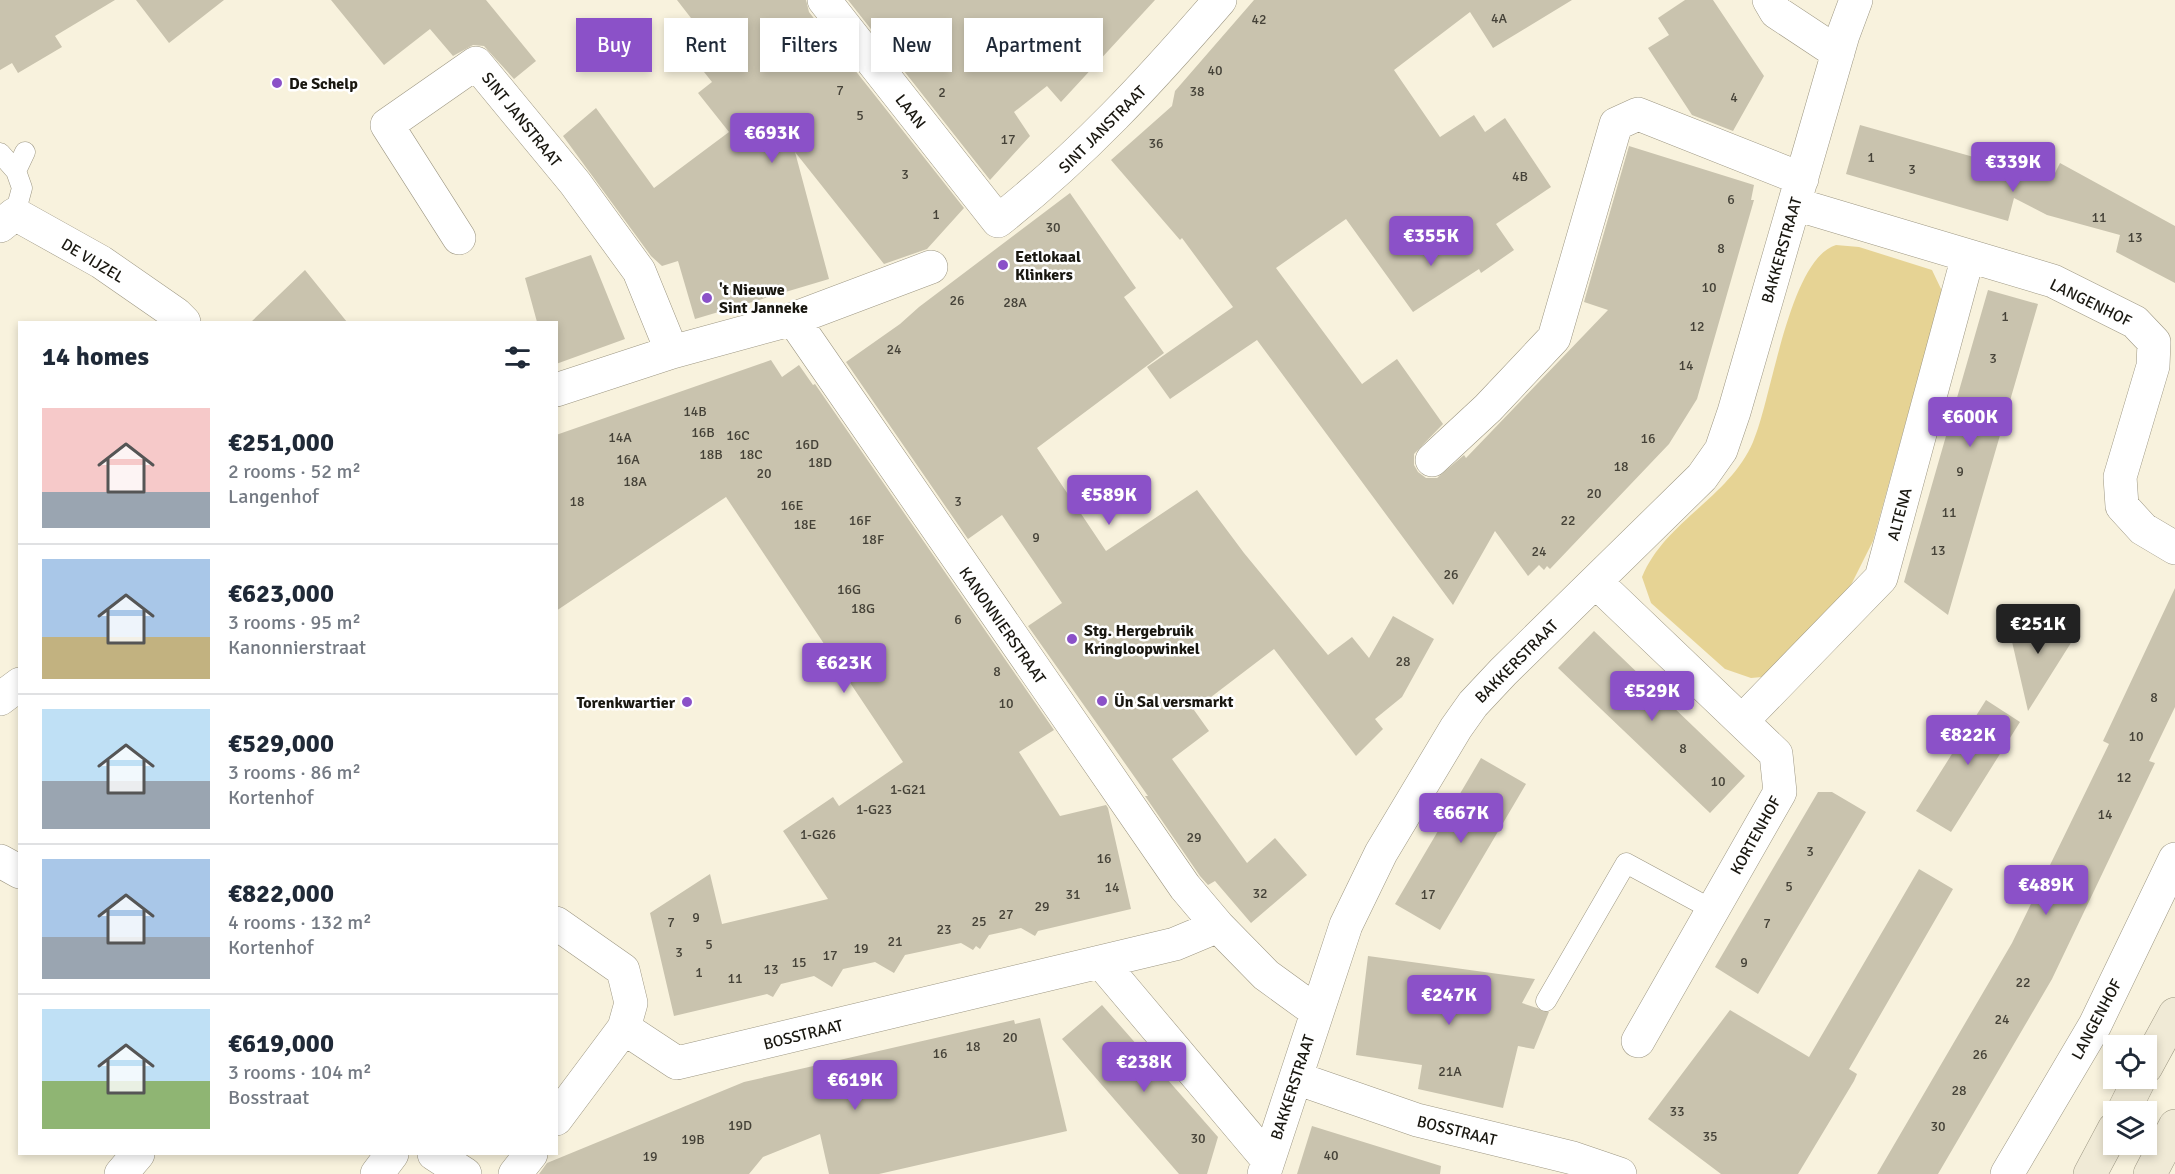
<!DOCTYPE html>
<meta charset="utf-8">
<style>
body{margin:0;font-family:Signika,sans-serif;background:#f6f6f7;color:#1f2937;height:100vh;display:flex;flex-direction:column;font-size:22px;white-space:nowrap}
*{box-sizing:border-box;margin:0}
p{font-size:20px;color:#747a83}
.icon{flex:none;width:33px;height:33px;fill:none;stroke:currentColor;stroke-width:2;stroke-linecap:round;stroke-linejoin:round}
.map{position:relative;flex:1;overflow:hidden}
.side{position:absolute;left:18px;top:321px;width:540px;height:834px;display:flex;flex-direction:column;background:#fff;border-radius:0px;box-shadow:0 3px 9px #0003}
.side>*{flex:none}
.hud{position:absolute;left:576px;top:18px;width:570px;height:54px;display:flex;gap:12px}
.fabs{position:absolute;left:2103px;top:1035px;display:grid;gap:12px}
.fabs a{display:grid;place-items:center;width:54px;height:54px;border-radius:0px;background:#fff;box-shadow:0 3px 9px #0003;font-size:30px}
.price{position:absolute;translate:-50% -51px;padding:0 14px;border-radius:6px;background:#8b51c8;color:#fff;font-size:20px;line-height:39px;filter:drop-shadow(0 2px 3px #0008)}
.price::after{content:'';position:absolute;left:50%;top:36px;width:18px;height:14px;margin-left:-9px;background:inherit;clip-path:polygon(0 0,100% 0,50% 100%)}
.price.current{background:#222;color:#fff}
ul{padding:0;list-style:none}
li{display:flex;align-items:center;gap:18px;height:150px;padding:0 24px}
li+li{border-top:2px solid #e0e1e3}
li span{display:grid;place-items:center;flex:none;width:168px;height:120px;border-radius:0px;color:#555}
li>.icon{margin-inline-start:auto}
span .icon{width:72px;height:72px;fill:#fffc;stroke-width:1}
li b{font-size:26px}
h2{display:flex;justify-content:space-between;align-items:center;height:72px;padding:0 24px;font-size:26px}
.chip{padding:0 21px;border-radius:0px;background:#fff;box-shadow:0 3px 9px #0003;font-size:21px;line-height:54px}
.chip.current{background:#8b51c8;color:#fff}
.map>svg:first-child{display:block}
.green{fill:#e6d394}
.building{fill:#c9c3ae}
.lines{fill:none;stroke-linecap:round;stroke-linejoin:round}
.lane-casing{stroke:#9d9783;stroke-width:21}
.street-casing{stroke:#9d9783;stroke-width:34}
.secondary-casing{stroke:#9d9783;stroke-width:34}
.lane{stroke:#fff;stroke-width:20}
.street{stroke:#fff;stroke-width:33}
.secondary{stroke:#f0ead6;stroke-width:33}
.poi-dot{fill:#8b51c8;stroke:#fff;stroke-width:2}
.labels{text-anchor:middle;stroke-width:5;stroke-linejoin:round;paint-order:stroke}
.number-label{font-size:14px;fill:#454238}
.poi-label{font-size:16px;font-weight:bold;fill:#191710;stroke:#fff;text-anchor:start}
.street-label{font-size:16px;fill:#191710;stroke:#fff}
</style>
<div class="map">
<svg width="2175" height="1174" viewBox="0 0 2175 1174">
<rect width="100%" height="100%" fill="#f8f2dd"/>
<path class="green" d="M1836 245 1859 247 1932 270 1942 291 1873 541 1852 583 1842 598 1762 677 1751 678 1725 669 1651 603 1642 577C1665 521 1729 498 1753 442 1772 399 1789 259 1836 245Z"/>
<path class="building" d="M0 0H115L55 36 62 47 18 73 12 63 0 70Z
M136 0H224L169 43Z
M331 0H486L536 61 514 79 484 46 473 45 453 56 430 29 384 65Z
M677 0H806L809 12 964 208 927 249 884 264 795 152 829 279 695 319 678 261 662 266 651 256 563 136 596 108 654 188 729 132 698 93 712 82 704 72 722 58Z
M848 0H1155L1061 102 1047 86 1014 112 1030 136 990 180Z
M1254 0H1572L1493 48 1470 12 1394 70 1440 137 1474 115 1485 132 1505 118 1551 187 1496 224 1514 250 1481 273 1479 269 1413 312 1346 219 1276 268 1362 384 1397 359 1443 424 1414 454V465L1418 472 1426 478H1437L1464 455 1466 458 1608 310 1584 302 1629 146 1754 185 1751 200H1754L1697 399 1669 444 1550 569 1547 566 1544 570 1539 565 1528 576 1495 531 1453 605 1257 340 1170 399 1147 367 1233 307 1182 238 1180 240 1111 160 1172 106 1175 91Z
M1685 0H1713L1764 76 1733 131 1692 115 1648 48 1669 35 1658 18Z
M1860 125 2052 179 2060 163 2175 226V283L2116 252 2120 235 2047 215 2014 198 2008 221 1846 174Z
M1070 193 1136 288 1124 297 1164 353 1037 448 1106 551 1197 490 1244 553 1328 655 1352 637 1369 658 1393 616 1434 639 1402 697 1375 719 1383 729 1356 756 1274 649 1194 710 1209 731 1172 759 1247 863 1275 838 1307 875 1251 923 1215 881 1208 885 1200 876 1145 796H1148L1028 626 1062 603 1002 515 968 539 846 362 900 324 919 307Z
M591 255 625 339 556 364V322H537L525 278Z
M305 270 347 322H251Z
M1988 290 2038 304 1948 615 1904 582Z
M771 360 782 377 799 365 813 385 815 384 1054 730 1019 752 1060 816 1106 805 1108 808 1131 909 1038 931 1035 936 1021 928 989 935 980 949 976 946 973 950 961 943 905 955 894 973 875 962 843 969 832 987 814 976 781 984 773 997 767 994 674 1016 650 913 710 874 722 924 828 899 783 831 833 797 839 806 903 762 726 497 556 611V435Z
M2175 588V707L2149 761 2155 763 2052 979 1938 1174H1877L2012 943 2109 744 2103 741Z
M2040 615 2074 638 2028 711 2007 620 2029 634Z
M1594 631 1745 776 1710 813 1558 668Z
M1986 700 2020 722 1951 832 1916 811Z
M1481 758 1526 784 1440 930 1395 904Z
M1818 792H1832L1866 812 1758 994 1715 967Z
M1919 869 1953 889 1849 1069 1857 1074 1854 1081 1798 1174H1721L1648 1119 1730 1010 1809 1057Z
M1368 956 1535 979 1522 1003 1549 1012 1534 1049 1518 1046 1503 1108 1418 1089 1422 1065 1356 1055Z
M1102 1005 1218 1137 1207 1174H1179L1062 1039Z
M1040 1018 1067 1131 879 1174H829L820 1134 763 1157 749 1174H539L547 1163 744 1082 1014 1020 1015 1024Z
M1312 1126 1441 1166 1440 1174H1297Z"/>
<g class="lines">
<g class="lane-casing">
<path id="lane" d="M0 153 16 171
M15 214 22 188 16 171 25 152
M1546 1001 1626 863 1713 910"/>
</g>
<g class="street-casing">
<path id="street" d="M824 0 998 221C1083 154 1149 82 1220 0
M1769 0 1776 12 1838 53
M1795 204 2053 281 2135 322 2154 342 2153 366 2120 477 2122 506 2143 529 2175 548
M0 226 15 214 101 262 176 314 184 322
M459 238 387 125 476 63 575 183 639 271 672 352
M793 319 1185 887 1218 926
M556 390 672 352 793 319 931 267
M1432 460 1488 408 1554 338 1616 124 1638 114 1802 179
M1596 582 1776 754 1780 792 1638 1041
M0 699 20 684
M1742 721 1881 578 1968 256
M0 861 20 872
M556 923 623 970 631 1003 624 1028 556 1119
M1101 962 1268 1160
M624 1028 677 1063 1175 944 1218 926 1266 975 1317 1012
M1296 1078 1417 1120 1573 1158 1620 1174
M434 1154 465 1174
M121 1174 138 1154
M377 1174 392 1154
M515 1174 531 1154
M1264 1174 1346 925 1381 853 1456 728 1473 704 1503 672 1702 477 1721 450 1734 412 1843 35 1856 0
M2007 1174 2095 1025 2175 859"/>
</g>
<g class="secondary-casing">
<path id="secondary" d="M2146 1067 2175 1014
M2123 1112 2140 1078
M2090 1174 2114 1129
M2150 1174 2175 1126"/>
</g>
<use href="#lane" class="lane"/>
<use href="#street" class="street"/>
<use href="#secondary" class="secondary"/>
</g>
<g class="poi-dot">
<circle cx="277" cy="83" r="6"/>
<circle cx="1003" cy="265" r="6"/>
<circle cx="707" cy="298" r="6"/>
<circle cx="1072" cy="639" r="6"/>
<circle cx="1102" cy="701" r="6"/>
<circle cx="687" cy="702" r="6"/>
</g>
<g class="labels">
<g class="number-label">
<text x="1499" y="23">4A</text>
<text x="1259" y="24">42</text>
<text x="1215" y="75">40</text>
<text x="840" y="95">7</text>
<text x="1197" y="96">38</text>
<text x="942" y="97">2</text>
<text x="1734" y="102">4</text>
<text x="860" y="120">5</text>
<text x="1008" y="144">17</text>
<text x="1156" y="148">36</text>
<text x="1871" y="162">1</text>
<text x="1912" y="174">3</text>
<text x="905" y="179">3</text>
<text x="1520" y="181">4B</text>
<text x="1731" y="204">6</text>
<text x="936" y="219">1</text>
<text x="2099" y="222">11</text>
<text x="1053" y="232">30</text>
<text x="2135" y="242">13</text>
<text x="1721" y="253">8</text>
<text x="1709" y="292">10</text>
<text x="957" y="305">26</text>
<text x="1015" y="307">28A</text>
<text x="2005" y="321">1</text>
<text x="1697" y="331">12</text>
<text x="894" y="354">24</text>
<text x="1993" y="363">3</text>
<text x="1686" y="370">14</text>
<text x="695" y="416">14B</text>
<text x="703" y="437">16B</text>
<text x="738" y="440">16C</text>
<text x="620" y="442">14A</text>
<text x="1648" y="443">16</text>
<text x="807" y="449">16D</text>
<text x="711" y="459">18B</text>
<text x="751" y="459">18C</text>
<text x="628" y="464">16A</text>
<text x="820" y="467">18D</text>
<text x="1621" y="471">18</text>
<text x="1960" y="476">9</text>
<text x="764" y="478">20</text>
<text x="635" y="486">18A</text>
<text x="1594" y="498">20</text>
<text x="577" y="506">18</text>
<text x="958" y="506">3</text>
<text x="792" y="510">16E</text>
<text x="1949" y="517">11</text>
<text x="860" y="525">16F</text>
<text x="1568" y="525">22</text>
<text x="805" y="529">18E</text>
<text x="1036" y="542">9</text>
<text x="873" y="544">18F</text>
<text x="1938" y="555">13</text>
<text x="1539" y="556">24</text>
<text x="1451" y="579">26</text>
<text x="849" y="594">16G</text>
<text x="863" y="613">18G</text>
<text x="958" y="624">6</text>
<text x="1403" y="666">28</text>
<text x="997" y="676">8</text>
<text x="2154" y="702">8</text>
<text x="1006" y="708">10</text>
<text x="2136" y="741">10</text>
<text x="1683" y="753">8</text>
<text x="2124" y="782">12</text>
<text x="1718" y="786">10</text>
<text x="908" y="794">1-G21</text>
<text x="874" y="814">1-G23</text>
<text x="2105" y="819">14</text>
<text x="818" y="839">1-G26</text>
<text x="1194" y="842">29</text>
<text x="1810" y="856">3</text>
<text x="1104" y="863">16</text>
<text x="1789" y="891">5</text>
<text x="1112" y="892">14</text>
<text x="1260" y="898">32</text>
<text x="1073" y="899">31</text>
<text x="1428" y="899">17</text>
<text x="1042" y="911">29</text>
<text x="1006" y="919">27</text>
<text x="696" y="922">9</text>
<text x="979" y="926">25</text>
<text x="671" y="927">7</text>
<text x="1767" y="928">7</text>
<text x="944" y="934">23</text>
<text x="895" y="946">21</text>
<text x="709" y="949">5</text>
<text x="861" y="953">19</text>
<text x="679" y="957">3</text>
<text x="830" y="960">17</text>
<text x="799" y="967">15</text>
<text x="1744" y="967">9</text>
<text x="771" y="974">13</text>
<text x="699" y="977">1</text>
<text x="735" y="983">11</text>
<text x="2023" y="987">22</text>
<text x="2002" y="1024">24</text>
<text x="1010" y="1042">20</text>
<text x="973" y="1051">18</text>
<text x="940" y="1058">16</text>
<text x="1980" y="1059">26</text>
<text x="1450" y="1076">21A</text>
<text x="1959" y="1095">28</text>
<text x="1677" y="1116">33</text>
<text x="740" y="1130">19D</text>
<text x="1938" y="1131">30</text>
<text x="1710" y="1141">35</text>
<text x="1198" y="1143">30</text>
<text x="693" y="1144">19B</text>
<text x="1331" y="1160">40</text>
<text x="650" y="1161">19</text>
</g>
<g class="poi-label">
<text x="289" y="89">De Schelp</text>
<text x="1015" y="262">Eetlokaal<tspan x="1015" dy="18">Klinkers</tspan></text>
<text x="719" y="295">'t Nieuwe<tspan x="719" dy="18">Sint Janneke</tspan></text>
<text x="1084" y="636">Stg. Hergebruik<tspan x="1084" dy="18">Kringloopwinkel</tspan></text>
<text x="1114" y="707">Ün Sal versmarkt</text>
<text x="675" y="708" text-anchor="end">Torenkwartier</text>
</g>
<g class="street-label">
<text transform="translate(911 111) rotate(52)" y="6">LAAN</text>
<text transform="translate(522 119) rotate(51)" y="6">SINT JANSTRAAT</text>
<text transform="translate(1102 129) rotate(-45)" y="6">SINT JANSTRAAT</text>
<text transform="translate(1781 250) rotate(-74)" y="6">BAKKERSTRAAT</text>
<text transform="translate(93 260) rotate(31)" y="6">DE VIJZEL</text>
<text transform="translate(2091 302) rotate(26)" y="6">LANGENHOF</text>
<text transform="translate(1899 514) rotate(-75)" y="6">ALTENA</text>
<text transform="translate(1003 625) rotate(55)" y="6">KANONNIERSTRAAT</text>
<text transform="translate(1516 661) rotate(-45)" y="6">BAKKERSTRAAT</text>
<text transform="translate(1755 835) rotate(-61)" y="6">KORTENHOF</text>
<text transform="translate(2096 1019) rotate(-62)" y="6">LANGENHOF</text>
<text transform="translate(803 1034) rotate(-14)" y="6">BOSSTRAAT</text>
<text transform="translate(1292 1087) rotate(-72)" y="6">BAKKERSTRAAT</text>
<text transform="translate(1457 1130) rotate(14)" y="6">BOSSTRAAT</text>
</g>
</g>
</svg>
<div class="fabs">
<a><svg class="icon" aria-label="locate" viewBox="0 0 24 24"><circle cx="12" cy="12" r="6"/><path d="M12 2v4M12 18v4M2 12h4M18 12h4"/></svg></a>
<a><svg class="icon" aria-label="layers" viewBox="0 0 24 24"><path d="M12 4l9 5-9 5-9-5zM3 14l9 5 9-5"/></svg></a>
</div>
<b class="price" style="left:772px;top:164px">€693K</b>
<b class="price" style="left:2013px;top:193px">€339K</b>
<b class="price" style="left:1431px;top:267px">€355K</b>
<b class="price" style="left:1970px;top:448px">€600K</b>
<b class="price" style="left:1109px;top:526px">€589K</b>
<b class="price current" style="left:2038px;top:655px">€251K</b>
<b class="price" style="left:844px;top:694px">€623K</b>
<b class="price" style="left:1652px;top:722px">€529K</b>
<b class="price" style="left:1968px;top:766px">€822K</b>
<b class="price" style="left:1461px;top:844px">€667K</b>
<b class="price" style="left:2046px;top:916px">€489K</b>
<b class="price" style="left:1449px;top:1026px">€247K</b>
<b class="price" style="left:1144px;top:1093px">€238K</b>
<b class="price" style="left:855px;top:1111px">€619K</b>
<div class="hud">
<a class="chip current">Buy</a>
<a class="chip">Rent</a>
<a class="chip">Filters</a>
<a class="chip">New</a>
<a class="chip">Apartment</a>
</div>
<section class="side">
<h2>14 homes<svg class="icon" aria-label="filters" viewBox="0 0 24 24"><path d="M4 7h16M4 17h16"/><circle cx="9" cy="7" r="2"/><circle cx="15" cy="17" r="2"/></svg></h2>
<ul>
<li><span style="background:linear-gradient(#f6c9c9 70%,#9aa5b1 0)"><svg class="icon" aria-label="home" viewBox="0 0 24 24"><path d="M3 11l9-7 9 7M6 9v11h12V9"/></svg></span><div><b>€251,000</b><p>2 rooms · 52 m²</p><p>Langenhof</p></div></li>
<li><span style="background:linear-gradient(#a9c7e8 65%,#c2b280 0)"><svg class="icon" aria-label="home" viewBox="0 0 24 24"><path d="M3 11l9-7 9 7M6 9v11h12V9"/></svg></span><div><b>€623,000</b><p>3 rooms · 95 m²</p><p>Kanonnierstraat</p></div></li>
<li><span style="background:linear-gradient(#bfe0f5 60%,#9aa5b1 0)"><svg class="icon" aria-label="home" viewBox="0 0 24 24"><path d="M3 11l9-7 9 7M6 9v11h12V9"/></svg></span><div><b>€529,000</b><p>3 rooms · 86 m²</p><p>Kortenhof</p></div></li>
<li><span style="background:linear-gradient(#a9c7e8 65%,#9aa5b1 0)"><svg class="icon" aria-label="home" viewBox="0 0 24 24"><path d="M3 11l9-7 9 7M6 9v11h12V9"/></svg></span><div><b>€822,000</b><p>4 rooms · 132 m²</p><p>Kortenhof</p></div></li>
<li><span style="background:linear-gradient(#bfe0f5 60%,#8fb573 0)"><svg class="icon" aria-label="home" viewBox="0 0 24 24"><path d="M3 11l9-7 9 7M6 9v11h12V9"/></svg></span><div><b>€619,000</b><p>3 rooms · 104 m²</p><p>Bosstraat</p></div></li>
</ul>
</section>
</div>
